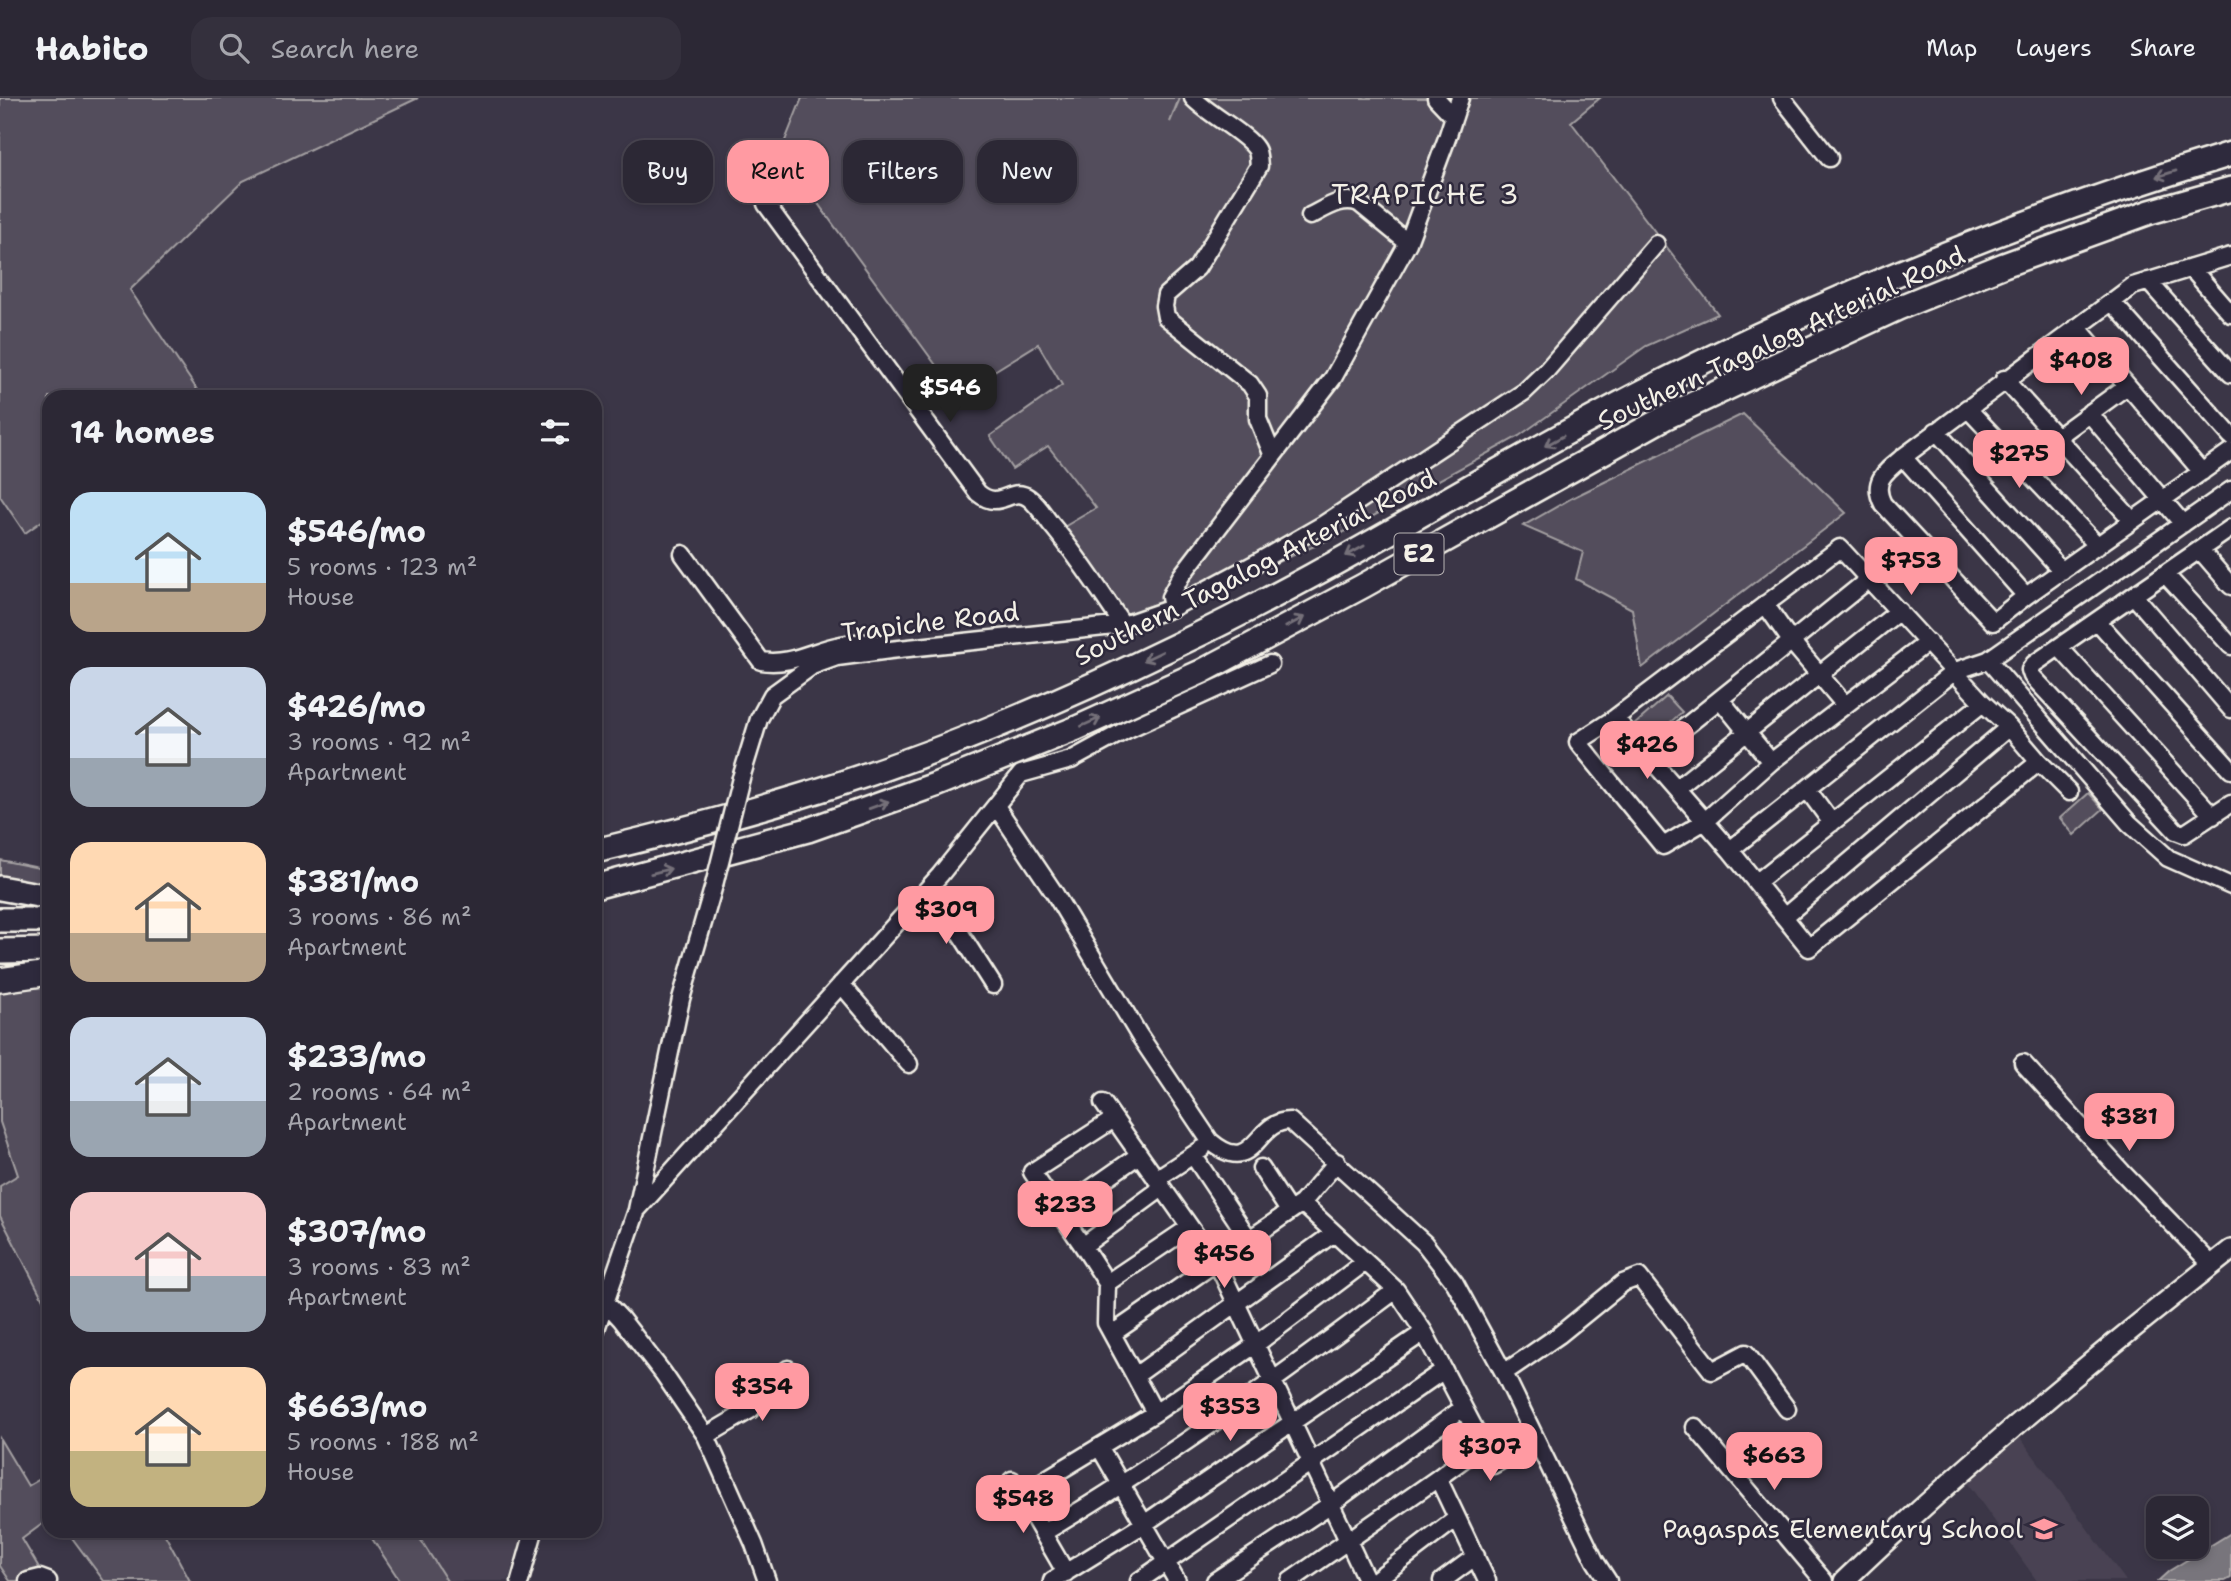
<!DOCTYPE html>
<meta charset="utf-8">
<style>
body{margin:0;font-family:"Shantell Sans",sans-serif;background:#34303d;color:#f1f3f6;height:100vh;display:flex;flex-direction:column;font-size:26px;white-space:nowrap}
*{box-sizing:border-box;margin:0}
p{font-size:23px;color:#a6a6ad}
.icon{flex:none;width:38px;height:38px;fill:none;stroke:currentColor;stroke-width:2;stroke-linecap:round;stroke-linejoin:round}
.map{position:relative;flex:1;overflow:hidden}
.drawer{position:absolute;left:42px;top:292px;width:560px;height:1148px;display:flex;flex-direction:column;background:#2c2835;border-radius:21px;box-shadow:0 4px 10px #0003,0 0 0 2px #484450}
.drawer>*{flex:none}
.top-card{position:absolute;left:623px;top:42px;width:665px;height:63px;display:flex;gap:14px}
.buttons{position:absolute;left:2146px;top:1398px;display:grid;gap:14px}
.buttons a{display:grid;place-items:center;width:63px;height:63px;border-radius:14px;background:#2c2835;box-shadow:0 4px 10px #0003,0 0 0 2px #484450;font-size:35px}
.price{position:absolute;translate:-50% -60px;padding:0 16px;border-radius:14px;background:#ff9aa2;color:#111;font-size:23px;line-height:46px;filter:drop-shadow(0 2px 4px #0008)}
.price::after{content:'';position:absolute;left:50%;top:42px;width:21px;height:16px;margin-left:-10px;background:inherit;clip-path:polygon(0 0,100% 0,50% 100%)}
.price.selected{background:#222;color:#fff}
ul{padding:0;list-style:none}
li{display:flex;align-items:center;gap:21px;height:175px;padding:0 28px}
li span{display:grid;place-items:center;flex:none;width:196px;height:140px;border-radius:21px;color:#555}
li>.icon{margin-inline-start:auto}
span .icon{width:84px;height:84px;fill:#fffc;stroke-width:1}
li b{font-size:30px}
h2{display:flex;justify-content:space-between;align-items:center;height:84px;padding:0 28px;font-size:30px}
.pill{padding:0 24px;border-radius:21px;background:#2c2835;box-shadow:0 4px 10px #0003,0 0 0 2px #484450;font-size:24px;line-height:63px}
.pill.selected{background:#ff9aa2;color:#111}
header{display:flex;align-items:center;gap:42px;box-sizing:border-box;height:98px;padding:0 35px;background:#2c2835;border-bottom:2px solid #484450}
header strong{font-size:33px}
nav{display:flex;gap:38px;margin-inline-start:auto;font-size:24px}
.search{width:490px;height:63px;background:#34303d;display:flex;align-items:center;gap:18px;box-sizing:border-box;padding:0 24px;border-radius:21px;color:#a6a6ad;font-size:26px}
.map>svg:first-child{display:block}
.built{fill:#484352}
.green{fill:#534e5c;stroke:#a4a0a2;stroke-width:2}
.water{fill:#78747b;stroke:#aaa6a7;stroke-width:2}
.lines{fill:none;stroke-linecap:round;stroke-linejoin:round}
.minor-casing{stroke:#f4f1e8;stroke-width:21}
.major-casing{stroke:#f4f1e8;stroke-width:24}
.highway-casing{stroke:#f4f1e8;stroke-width:28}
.minor{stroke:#2f2a3d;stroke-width:16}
.major{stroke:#2f2a3d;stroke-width:19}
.highway{stroke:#2f2a3d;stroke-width:23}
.minor-bridge-casing{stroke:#f4f1e8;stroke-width:21;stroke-linecap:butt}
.minor-bridge{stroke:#2f2a3d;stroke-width:16}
.oneway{stroke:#747079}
.labels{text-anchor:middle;stroke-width:5;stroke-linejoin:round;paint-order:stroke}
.shield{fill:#2f2a3d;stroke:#b9b5b5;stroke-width:2}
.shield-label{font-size:24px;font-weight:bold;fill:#f4f1e8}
.street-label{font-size:26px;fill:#f4f1e8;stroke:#2f2a3d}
.poi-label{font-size:26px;fill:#f4f1e8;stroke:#2f2a3d;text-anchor:end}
.neighbourhood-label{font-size:28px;letter-spacing:2px;fill:#f4f1e8;stroke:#2f2a3d}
</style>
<header>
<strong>Habito</strong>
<div class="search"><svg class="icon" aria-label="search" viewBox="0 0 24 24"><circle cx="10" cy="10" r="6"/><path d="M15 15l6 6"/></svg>Search here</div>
<nav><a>Map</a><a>Layers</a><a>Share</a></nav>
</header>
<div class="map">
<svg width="2231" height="1483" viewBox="0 0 2231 1483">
<rect width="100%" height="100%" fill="#3b3647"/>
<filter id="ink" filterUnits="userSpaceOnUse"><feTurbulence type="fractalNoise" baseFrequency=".0143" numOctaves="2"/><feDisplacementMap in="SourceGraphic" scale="14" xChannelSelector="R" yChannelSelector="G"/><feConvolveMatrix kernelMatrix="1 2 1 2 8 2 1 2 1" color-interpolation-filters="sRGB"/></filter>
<g filter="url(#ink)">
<path class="built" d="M2016 1334 2126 1483H2037L1964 1380Z
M414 1433H523L508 1483H447Z"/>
<path class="green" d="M0 0H418L243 83 130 192 202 299H49V418L25 435 0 398Z
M802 0H1179L1170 24 1180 0H1600L1571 24 1718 216 1646 248 1519 338 1335 439 1172 510 1123 527 1057 433 1096 410 1048 348 1012 371 990 338 1062 287 1038 246 957 296 800 81 779 58Z
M1743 316 1846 415 1642 570 1632 511 1576 481 1583 454 1523 428 1572 400Z
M1667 598 1682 614 1648 644 1634 627Z
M2088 695 2103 711 2074 737 2060 720Z
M0 762 49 772V792L0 781Z
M49 884V1213L0 1118V1088L18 1077 0 1024V893Z
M0 1341 28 1388 49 1376V1421L22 1441 47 1483H10L0 1468Z
M67 1433H163L190 1483H104Z
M367 1433H415L447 1483H400Z"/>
<path class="water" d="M2231 1435V1480L2225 1483H2158L2169 1473Z"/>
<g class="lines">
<g class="minor-casing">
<path id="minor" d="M1193 0C1208 16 1247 36 1256 51 1259 56 1258 62 1259 68L1197 170 1166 197 1164 208 1166 219 1250 286 1258 298V321L1273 358
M1436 0 1454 19
M1782 0 1829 60
M766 106 978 395C1001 414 1010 387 1029 400 1037 406 1044 417 1050 425 1077 457 1100 493 1123 527
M1310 118C1326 110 1342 98 1359 105L1408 145
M2231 158 2133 188 1903 359C1886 373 1871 383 1883 406L1993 524 2026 498 2231 353
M2191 170 2231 216
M2148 183 2231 276
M2112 204 2231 338
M2077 229 2202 374
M2004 281 2132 422
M1967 310 2098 448
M2089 315 2183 426
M1936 333 2062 473
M2057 339 2127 288
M1903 359 2026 498
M2231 430 2034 566 2030 572 2032 578 2176 733 2184 736 2231 705
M2200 452 2231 488
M683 456 761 563C791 568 813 552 841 547 854 544 867 544 880 546
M2165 476 2231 548
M2134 498 2231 611
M1765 506 1791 543 1845 607
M1172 510 1256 465 1324 426 1524 294 1546 273 1656 146
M2098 524 2231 672
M2060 550 2213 718
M1988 562 2129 725 2168 760 2231 788
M1720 601 1771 664 1705 723 1663 748 1578 644 1615 620 1840 450 1983 605 2009 629 2039 664 2069 694
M1615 620 1730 752 1809 850 2039 664
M1649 658 1869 481
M1771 664 1928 544
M741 680 759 621 772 597 812 568 837 559 890 552 1123 527 1172 510 1170 499 1181 478 1333 280 1408 145 1447 40 1460 0
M1677 690 1899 513
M1807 691 1832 725
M996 708 1055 796 1139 937 1210 1043C1255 1081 1254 1022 1290 1023L1424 1145 1455 1185 1504 1275 1595 1463 1608 1483
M1730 752 1955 573 1988 562 2231 392
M1757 784 1983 605
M930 788 993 887
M1784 819 2009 629
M841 886 909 966
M2023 965 2122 1074 2212 1167
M1103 1005 1221 1173 1367 1483
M1193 1057 1249 1141
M1261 1070 1289 1113
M1156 1081 1202 1051
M1302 1105 1337 1064
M637 1112 940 777 1021 676 1071 662 1126 632 1270 566
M1059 1113 1139 1057
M1083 1148 1032 1074 1114 1021
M1107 1185 1190 1129
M595 1193 621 1221 663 1275 706 1338 754 1446 767 1483
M595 1234 637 1112 681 901 714 787
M1112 1236 1106 1225 1107 1185 1083 1148 1162 1090
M1504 1275 1559 1237 1623 1185 1639 1179 1712 1273 1746 1255 1787 1311
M1135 1278 1334 1135
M1155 1315 1255 1247 1365 1164
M1695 1329 1824 1483
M706 1338 750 1312 788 1271
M1483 1347 1493 1367 1517 1354
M1100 1350 1177 1483
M1012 1382 1066 1475
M1020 1397 1155 1315 1112 1236 1302 1105 1396 1192 1424 1234 1483 1347 1438 1380 1487 1483
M1043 1435C1166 1362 1281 1278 1396 1192
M28 1483 40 1480 48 1483
M520 1483 534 1433
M1052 1483 1144 1426 1424 1234
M1139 1483 1444 1272
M1215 1483 1331 1406 1463 1310
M1290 1483 1438 1380
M1374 1483 1457 1420
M1442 1483 1476 1458"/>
</g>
<g class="major-casing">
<path id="major" d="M1844 1483C1966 1365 2098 1257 2231 1152"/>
</g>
<g class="highway-casing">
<path id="highway" d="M595 753C662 737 728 720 794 700 925 661 1054 607 1177 547 1339 470 1490 372 1650 290 1836 195 2031 117 2231 56
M595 789 808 732 935 687 1077 630 1201 574 1363 488 1666 319 1782 264 1898 210 2004 167 2150 114 2231 91
M0 790 49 799
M0 822H49
M0 853 49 852
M0 882 49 875"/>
</g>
<use href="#minor" class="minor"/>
<use href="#major" class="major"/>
<use href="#highway" class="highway"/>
<g class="minor-bridge-casing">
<path id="minor-bridge" d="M714 787 741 680"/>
</g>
<use href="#minor-bridge" class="minor-bridge"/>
</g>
<defs><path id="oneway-shaft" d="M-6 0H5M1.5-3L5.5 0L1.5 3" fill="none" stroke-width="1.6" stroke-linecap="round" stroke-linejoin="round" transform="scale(1.75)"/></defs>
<g class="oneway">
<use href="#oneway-shaft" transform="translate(2166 76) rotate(163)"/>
<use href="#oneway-shaft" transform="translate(1554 343) rotate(151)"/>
<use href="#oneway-shaft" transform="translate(1355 453) rotate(151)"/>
<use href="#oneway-shaft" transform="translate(1295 524) rotate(-28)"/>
<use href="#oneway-shaft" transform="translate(1153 558) rotate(155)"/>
<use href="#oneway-shaft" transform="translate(1091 624) rotate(-24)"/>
<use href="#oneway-shaft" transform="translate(879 707) rotate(-20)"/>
<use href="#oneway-shaft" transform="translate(661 773) rotate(-14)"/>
</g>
</g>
<defs>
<g id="school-bare" transform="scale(2.1)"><path d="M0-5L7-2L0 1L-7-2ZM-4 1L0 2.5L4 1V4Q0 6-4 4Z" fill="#ff9aa2" stroke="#2f2a3d" stroke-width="2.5" paint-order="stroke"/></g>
</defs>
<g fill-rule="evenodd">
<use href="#school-bare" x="2044" y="1431"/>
</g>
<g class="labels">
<rect class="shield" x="1394.5" y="435.5" width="49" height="41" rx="5"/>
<g class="shield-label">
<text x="1419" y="464">E2</text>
</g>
<g class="street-label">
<text transform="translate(1781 240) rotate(-25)" y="9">Southern Tagalog Arterial Road</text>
<text transform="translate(1255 469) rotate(-27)" y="9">Southern Tagalog Arterial Road</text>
<text transform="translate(930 524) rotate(-7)" y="9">Trapiche Road</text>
</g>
<g class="poi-label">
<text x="2023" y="1440">Pagaspas Elementary School</text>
</g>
<g class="neighbourhood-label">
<text x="1426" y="106">TRAPICHE 3</text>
</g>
</g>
</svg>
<div class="buttons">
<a><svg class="icon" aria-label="layers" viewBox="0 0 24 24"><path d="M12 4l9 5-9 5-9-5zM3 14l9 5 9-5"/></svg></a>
</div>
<b class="price" style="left:2081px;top:299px">$408</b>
<b class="price selected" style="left:950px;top:326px">$546</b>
<b class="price" style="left:2019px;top:392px">$275</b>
<b class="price" style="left:1911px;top:499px">$753</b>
<b class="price" style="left:1647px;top:683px">$426</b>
<b class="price" style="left:946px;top:848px">$309</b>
<b class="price" style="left:2129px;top:1055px">$381</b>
<b class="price" style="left:1065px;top:1143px">$233</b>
<b class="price" style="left:1224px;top:1192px">$456</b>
<b class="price" style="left:762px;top:1325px">$354</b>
<b class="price" style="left:1230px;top:1345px">$353</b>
<b class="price" style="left:1490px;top:1385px">$307</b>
<b class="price" style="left:1774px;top:1394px">$663</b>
<b class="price" style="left:1023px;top:1437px">$548</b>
<div class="top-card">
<a class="pill">Buy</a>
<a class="pill selected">Rent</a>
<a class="pill">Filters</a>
<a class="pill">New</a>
</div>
<section class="drawer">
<h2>14 homes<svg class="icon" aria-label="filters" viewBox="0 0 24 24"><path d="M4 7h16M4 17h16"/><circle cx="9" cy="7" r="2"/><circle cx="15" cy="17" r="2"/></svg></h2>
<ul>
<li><span style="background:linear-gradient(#bfe0f5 65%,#b9a48a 0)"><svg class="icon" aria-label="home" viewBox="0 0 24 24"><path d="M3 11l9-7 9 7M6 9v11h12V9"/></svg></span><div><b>$546/mo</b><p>5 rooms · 123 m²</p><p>House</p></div></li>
<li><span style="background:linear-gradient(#c9d6e8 65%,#9aa5b1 0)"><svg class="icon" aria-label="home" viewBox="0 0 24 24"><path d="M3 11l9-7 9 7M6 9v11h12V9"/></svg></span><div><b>$426/mo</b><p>3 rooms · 92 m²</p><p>Apartment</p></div></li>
<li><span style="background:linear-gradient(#ffd9b3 65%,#b9a48a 0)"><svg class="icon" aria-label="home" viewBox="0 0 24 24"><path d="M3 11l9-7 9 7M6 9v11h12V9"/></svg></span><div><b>$381/mo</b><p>3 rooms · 86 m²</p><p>Apartment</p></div></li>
<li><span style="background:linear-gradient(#c9d6e8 60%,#9aa5b1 0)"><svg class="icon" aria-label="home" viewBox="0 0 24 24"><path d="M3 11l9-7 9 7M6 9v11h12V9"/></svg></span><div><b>$233/mo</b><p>2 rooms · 64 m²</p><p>Apartment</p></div></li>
<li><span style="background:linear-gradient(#f6c9c9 60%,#9aa5b1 0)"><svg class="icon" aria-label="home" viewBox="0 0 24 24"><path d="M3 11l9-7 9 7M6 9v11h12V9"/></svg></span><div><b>$307/mo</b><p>3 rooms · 83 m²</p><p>Apartment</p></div></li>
<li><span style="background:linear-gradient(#ffd9b3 60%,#c2b280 0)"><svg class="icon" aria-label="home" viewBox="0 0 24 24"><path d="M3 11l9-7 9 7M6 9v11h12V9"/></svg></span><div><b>$663/mo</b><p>5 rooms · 188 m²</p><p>House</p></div></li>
</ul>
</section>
</div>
